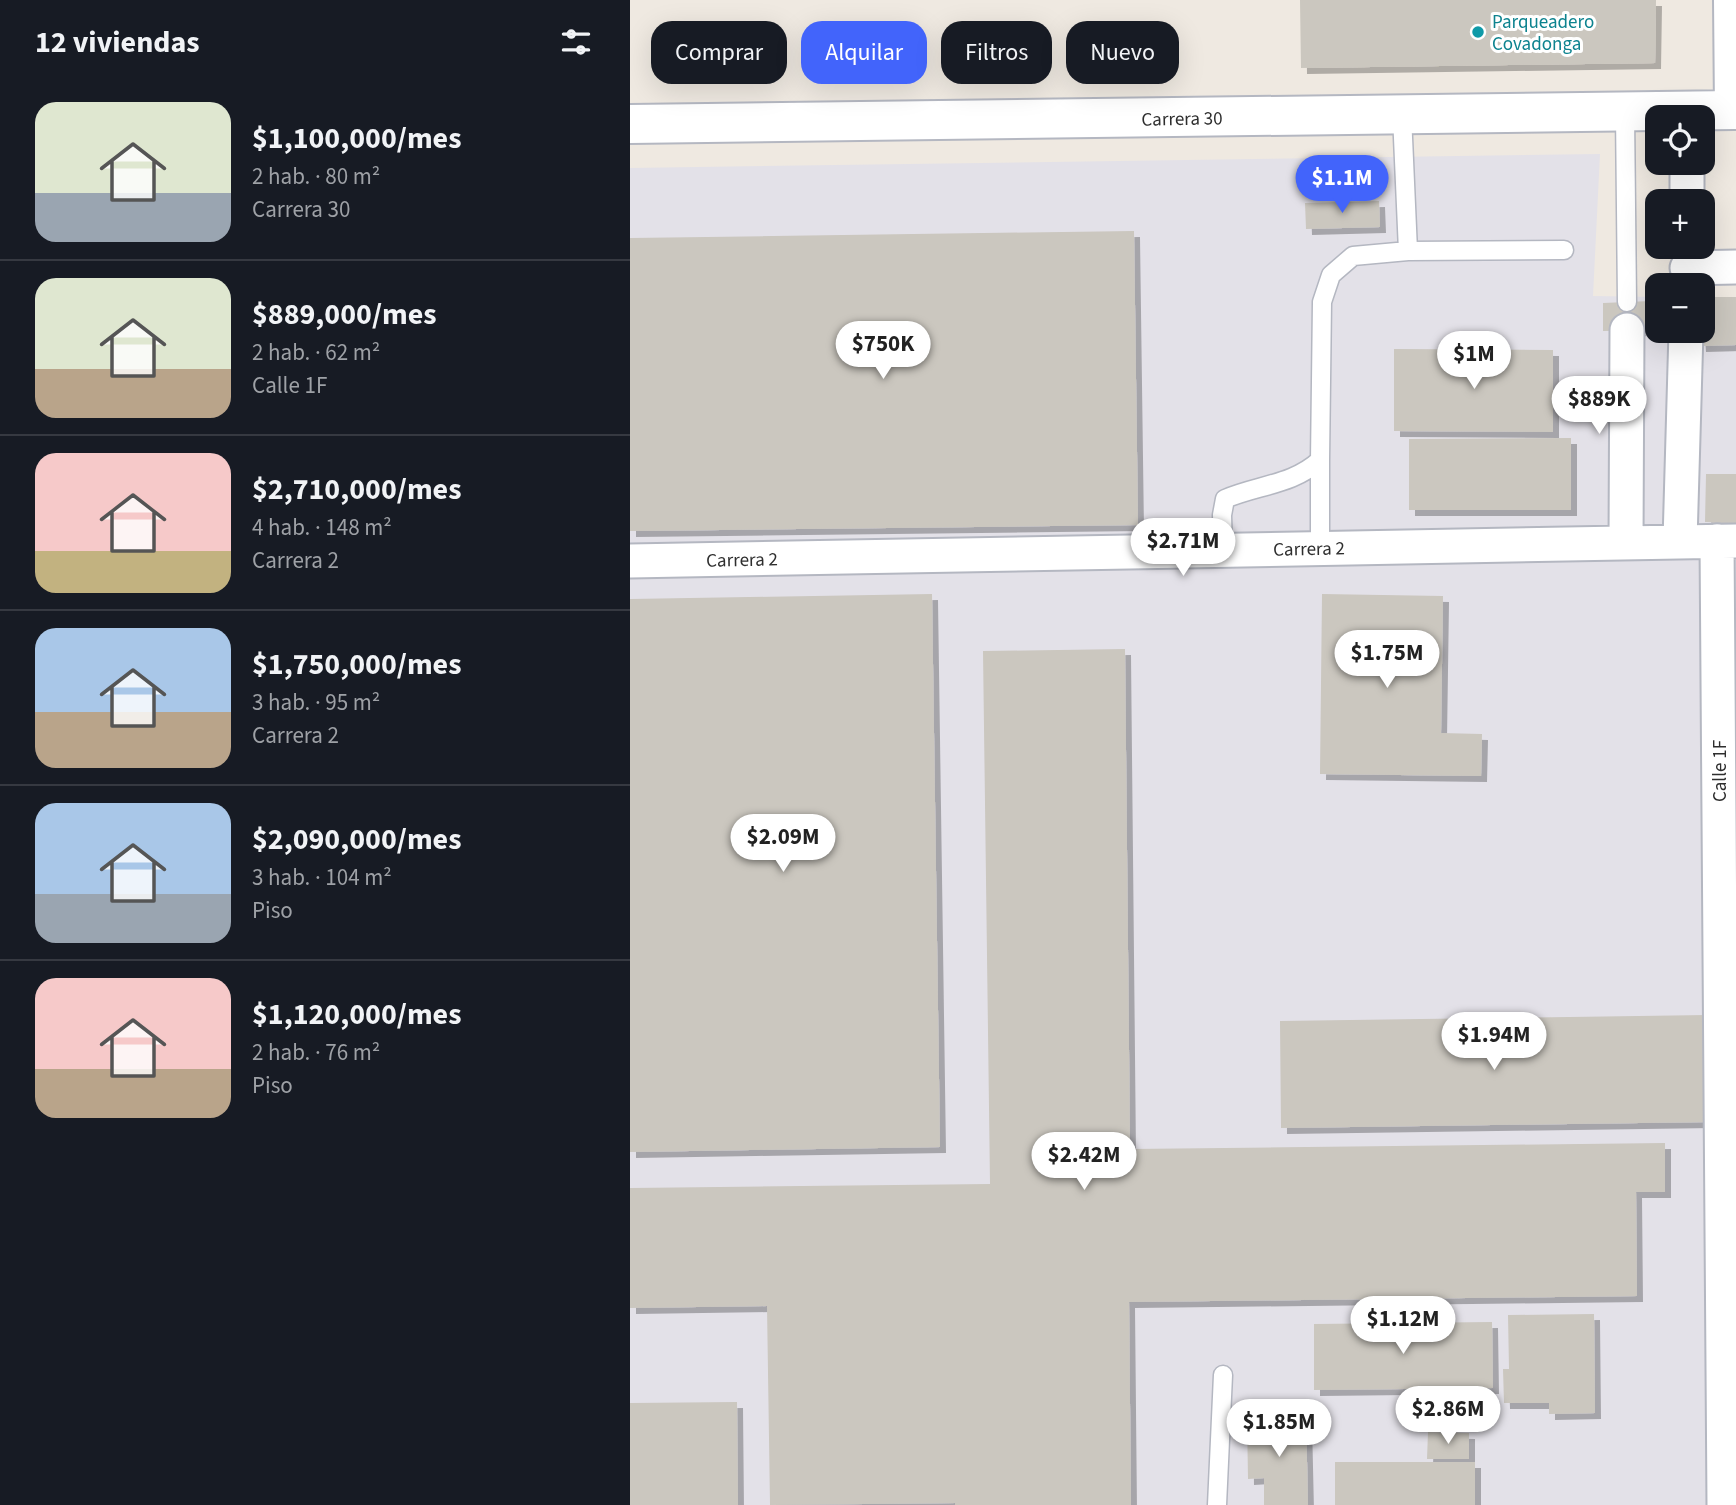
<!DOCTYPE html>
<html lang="es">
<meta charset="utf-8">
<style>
body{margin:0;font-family:"Source Sans 3",sans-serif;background:#242831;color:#f1f3f6;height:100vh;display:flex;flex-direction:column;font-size:26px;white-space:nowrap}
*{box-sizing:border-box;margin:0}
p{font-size:23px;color:#9ea1a6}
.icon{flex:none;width:38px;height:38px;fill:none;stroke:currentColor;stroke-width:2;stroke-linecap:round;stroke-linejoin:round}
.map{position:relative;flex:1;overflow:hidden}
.panel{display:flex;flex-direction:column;background:#171b24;width:630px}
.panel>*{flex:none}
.guide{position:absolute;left:21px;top:21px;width:665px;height:63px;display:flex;gap:14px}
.buttons{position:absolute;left:1015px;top:105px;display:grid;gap:14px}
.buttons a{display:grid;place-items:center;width:70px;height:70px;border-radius:14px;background:#171b24;box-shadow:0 7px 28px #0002;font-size:35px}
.price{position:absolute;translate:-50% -60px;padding:0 16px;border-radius:24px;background:#fff;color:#222;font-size:23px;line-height:46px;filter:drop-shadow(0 2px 4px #0008)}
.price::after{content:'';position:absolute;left:50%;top:42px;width:21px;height:16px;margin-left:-10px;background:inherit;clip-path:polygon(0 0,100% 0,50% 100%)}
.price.current{background:#4264fb;color:#fff}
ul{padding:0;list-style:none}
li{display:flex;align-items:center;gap:21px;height:175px;padding:0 35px}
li+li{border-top:2px solid #363941}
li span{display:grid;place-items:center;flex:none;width:196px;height:140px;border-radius:21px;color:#555}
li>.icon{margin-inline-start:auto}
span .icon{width:84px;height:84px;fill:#fffc;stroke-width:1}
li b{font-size:30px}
h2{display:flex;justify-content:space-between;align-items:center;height:84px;padding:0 35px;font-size:30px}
.pill{padding:0 24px;border-radius:21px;background:#171b24;box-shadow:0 7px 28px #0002;font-size:24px;line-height:63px}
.pill.current{background:#4264fb;color:#fff}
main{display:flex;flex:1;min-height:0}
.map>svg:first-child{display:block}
.industrial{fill:#e3e1e8}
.building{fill:#cbc7bf;filter:url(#shadow)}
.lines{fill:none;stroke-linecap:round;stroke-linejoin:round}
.lane-casing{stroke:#b4b7c1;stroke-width:21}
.street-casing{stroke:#b4b7c1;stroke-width:37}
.secondary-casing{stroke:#b4b7c1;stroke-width:42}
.lane{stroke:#fff;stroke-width:18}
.street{stroke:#fff;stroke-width:33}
.secondary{stroke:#fff;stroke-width:38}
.culture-dot{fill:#0f9aa8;stroke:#fff;stroke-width:2.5}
.labels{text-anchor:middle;stroke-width:6;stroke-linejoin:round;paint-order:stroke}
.culture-label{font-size:19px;fill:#0d838f;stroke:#fff;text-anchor:start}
.street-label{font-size:19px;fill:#2e2e2e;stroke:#fff}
</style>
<main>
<section class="panel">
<h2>12 viviendas<svg class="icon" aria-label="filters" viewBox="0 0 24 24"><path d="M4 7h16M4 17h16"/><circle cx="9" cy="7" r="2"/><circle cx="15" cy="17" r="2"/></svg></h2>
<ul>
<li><span style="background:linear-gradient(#dfe7d0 65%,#9aa5b1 0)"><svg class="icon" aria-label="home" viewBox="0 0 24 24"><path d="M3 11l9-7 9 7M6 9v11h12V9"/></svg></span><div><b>$1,100,000/mes</b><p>2 hab. · 80 m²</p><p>Carrera 30</p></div></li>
<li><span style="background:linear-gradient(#dfe7d0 65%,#b9a48a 0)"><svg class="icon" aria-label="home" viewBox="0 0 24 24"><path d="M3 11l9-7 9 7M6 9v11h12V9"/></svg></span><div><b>$889,000/mes</b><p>2 hab. · 62 m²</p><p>Calle 1F</p></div></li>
<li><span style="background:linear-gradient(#f6c9c9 70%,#c2b280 0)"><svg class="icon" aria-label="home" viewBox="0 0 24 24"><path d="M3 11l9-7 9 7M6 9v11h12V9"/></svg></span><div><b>$2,710,000/mes</b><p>4 hab. · 148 m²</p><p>Carrera 2</p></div></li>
<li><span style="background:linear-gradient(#a9c7e8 60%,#b9a48a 0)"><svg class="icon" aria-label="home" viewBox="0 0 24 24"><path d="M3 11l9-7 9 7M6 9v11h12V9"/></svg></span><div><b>$1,750,000/mes</b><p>3 hab. · 95 m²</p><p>Carrera 2</p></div></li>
<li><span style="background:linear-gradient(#a9c7e8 65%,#9aa5b1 0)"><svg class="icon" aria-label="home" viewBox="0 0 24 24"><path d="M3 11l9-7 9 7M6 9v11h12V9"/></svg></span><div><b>$2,090,000/mes</b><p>3 hab. · 104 m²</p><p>Piso</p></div></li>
<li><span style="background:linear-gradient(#f6c9c9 65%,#b9a48a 0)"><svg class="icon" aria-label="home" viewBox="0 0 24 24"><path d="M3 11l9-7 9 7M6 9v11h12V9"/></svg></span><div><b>$1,120,000/mes</b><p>2 hab. · 76 m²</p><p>Piso</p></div></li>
</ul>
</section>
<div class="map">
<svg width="1106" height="1505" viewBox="0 0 1106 1505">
<defs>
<filter id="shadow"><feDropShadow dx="6" dy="6" stdDeviation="0" flood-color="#0004"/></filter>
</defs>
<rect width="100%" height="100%" fill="#efe9e1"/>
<path class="industrial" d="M970 154 963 296 1027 297V331H1073V297H1106V1505H0V168Z"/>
<path class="building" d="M670 0H1026L1025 63 671 68Z
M749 201 750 227 676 229 675 203Z
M504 231 508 525 0 531V238Z
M1073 297H1106V345L1070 346 1069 331H1073Z
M1021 301V330L973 331V303Z
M764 349 923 350V432L764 431Z
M941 438V510H779V439Z
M1076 474H1106V523L1075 522Z
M302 594 310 1147 0 1152V599Z
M692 594 813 596 811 733 852 734 851 776 690 774Z
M495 649 500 1149 1035 1143V1192H1006L1007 1296 499 1302 501 1505H325V1503L140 1505 137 1306 0 1308V1188L360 1184 353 651Z
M1077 1015 1078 1122 651 1128 650 1021Z
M964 1314 965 1413 919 1414V1403H874L873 1369H879L878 1315Z
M862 1322 863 1388 684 1390V1324Z
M107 1402 108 1505H0V1403Z
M676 1417 678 1505H634V1478L618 1479 617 1418Z
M798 1432 839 1433V1459H797Z
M705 1462H845V1505H705Z"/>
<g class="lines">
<g class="lane-casing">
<path id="lane" d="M995 113 997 302
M772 115 778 251
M690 460V548
M593 550 592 515 595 499C627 485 663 485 690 460L692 302 701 275 723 256 778 251 934 250
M587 1505 593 1375"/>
</g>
<g class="street-casing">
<path id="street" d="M1057 163V201
M1057 268 1106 267
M1050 541 1056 331
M1087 541 1094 1505
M996 542 997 330
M0 561 1106 541"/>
</g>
<g class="secondary-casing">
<path id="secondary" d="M0 124 1104 110 1103 0"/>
</g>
<use href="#lane" class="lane"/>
<use href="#street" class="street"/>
<use href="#secondary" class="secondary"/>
</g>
<circle class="culture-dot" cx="848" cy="32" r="7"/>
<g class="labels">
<g class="culture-label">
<text x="862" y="28">Parqueadero<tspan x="862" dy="22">Covadonga</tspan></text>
</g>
<g class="street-label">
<text transform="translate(552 118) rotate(-1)" y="7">Carrera 30</text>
<text transform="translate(679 548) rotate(-1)" y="7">Carrera 2</text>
<text transform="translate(112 559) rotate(-1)" y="7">Carrera 2</text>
<text transform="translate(1089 771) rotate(-90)" y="7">Calle 1F</text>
</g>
</g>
</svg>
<div class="buttons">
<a><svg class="icon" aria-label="locate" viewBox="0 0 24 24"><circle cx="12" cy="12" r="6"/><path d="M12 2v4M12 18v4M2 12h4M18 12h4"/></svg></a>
<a>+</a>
<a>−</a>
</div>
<b class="price current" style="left:712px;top:215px">$1.1M</b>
<b class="price" style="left:253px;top:381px">$750K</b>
<b class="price" style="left:844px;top:391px">$1M</b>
<b class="price" style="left:969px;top:436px">$889K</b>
<b class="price" style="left:553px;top:578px">$2.71M</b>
<b class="price" style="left:757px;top:690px">$1.75M</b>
<b class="price" style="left:153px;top:874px">$2.09M</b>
<b class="price" style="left:864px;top:1072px">$1.94M</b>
<b class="price" style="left:454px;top:1192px">$2.42M</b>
<b class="price" style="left:773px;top:1356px">$1.12M</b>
<b class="price" style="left:818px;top:1446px">$2.86M</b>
<b class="price" style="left:649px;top:1459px">$1.85M</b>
<div class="guide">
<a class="pill">Comprar</a>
<a class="pill current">Alquilar</a>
<a class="pill">Filtros</a>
<a class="pill">Nuevo</a>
</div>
</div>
</main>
